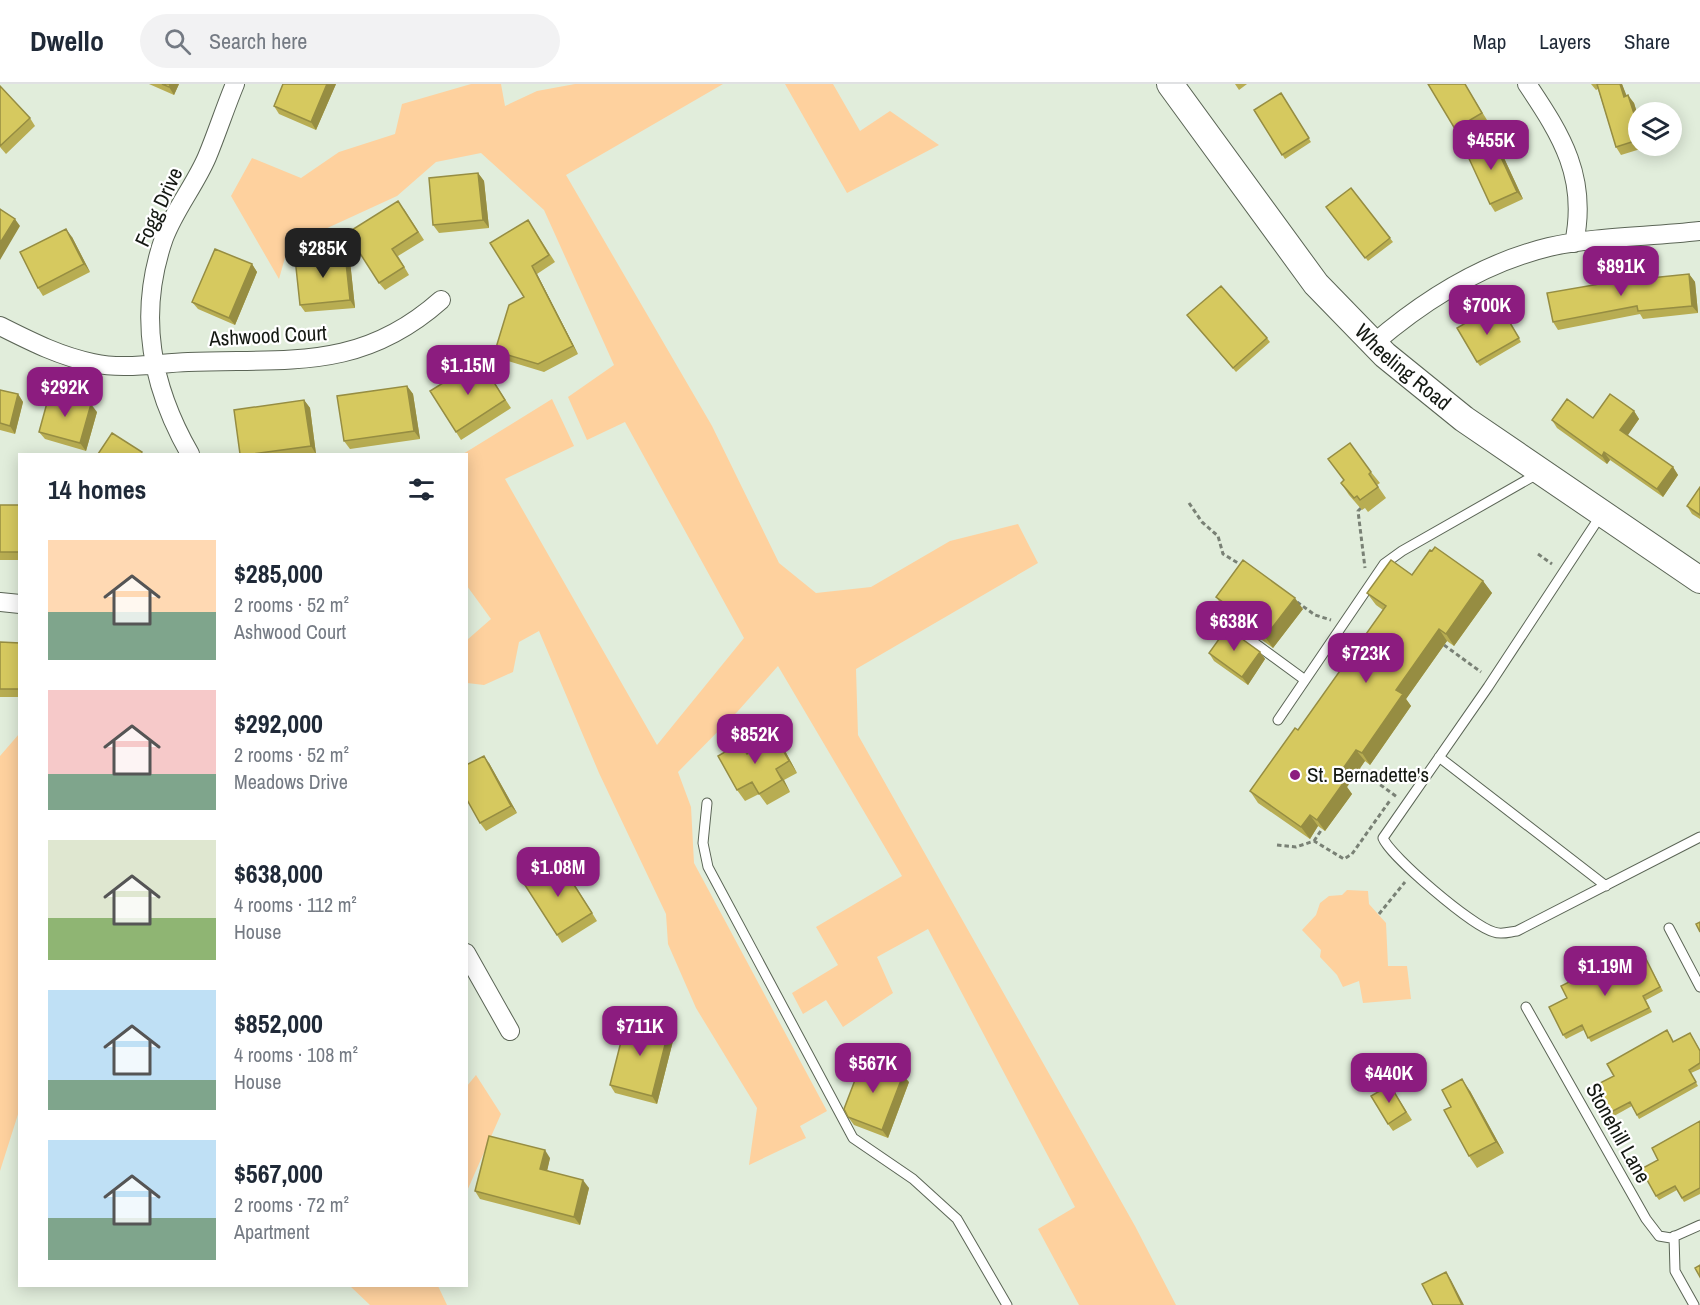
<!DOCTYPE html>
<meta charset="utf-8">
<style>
body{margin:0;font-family:"Archivo Narrow",sans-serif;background:#f2f2f3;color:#1f2937;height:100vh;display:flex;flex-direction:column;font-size:22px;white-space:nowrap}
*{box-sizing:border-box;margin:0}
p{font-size:20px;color:#747a83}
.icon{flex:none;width:33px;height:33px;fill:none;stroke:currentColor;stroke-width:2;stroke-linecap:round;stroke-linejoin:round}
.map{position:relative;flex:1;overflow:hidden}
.details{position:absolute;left:18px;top:369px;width:450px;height:834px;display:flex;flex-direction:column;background:#fff;border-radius:0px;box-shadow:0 3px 15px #0003}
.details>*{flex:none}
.tools{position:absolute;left:1628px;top:18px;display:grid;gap:12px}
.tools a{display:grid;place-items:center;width:54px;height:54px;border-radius:50%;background:#fff;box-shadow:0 3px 15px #0003;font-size:30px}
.price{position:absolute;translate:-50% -51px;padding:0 14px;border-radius:12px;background:#8c1c7f;color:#fff;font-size:20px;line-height:39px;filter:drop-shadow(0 2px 3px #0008)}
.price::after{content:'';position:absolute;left:50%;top:36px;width:18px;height:14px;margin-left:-9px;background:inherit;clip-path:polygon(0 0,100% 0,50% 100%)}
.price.on{background:#222;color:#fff}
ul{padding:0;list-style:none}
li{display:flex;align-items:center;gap:18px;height:150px;padding:0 30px}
li span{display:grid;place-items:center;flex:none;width:168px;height:120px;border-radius:0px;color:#555}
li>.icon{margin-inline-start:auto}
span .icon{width:72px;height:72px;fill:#fffc;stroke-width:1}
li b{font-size:26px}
h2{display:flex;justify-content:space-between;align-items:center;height:72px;padding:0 30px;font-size:26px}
header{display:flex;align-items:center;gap:36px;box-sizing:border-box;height:84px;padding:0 30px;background:#fff;border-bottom:2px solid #e0e1e3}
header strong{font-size:28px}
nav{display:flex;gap:33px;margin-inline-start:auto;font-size:21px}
.search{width:420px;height:54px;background:#f2f2f3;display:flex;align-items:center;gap:15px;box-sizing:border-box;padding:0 21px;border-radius:33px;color:#747a83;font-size:22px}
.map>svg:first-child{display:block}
.green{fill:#fed19e}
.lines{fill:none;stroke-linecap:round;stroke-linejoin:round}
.lane-casing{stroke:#5b6556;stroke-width:11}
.street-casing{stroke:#5b6556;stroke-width:20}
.secondary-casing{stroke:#5b6556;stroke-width:28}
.path{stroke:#798175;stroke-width:3;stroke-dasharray:4.5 3;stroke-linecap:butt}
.lane{stroke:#fff;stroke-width:9}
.street{stroke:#fff;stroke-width:18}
.secondary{stroke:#fff;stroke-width:26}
.wall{fill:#b8ad52}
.shaded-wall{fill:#968d42}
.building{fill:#d6c95f;stroke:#968d42;stroke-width:1.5}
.poi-dot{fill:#8c1c7f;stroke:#fff;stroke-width:2}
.labels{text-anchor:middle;stroke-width:4.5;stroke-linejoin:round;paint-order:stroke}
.street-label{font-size:21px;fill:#141812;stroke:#fff}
.poi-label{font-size:21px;fill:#141812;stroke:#fff;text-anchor:start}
</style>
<header>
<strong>Dwello</strong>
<div class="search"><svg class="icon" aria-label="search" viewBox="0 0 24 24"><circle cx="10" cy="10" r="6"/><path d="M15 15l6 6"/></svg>Search here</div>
<nav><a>Map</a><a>Layers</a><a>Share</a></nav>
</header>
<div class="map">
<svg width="1700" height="1221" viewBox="0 0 1700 1221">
<rect width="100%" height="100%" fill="#e1eddb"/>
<path class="green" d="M471 0H501L505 22 537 7 575 0H723L566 91 712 342 779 479 816 509 871 503 950 457 1018 440 1038 479 856 585 858 651 1135 1142 1176 1221H1079L1038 1145 1075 1123 928 845 877 873 893 909 843 943 826 916 803 930 792 909 838 881 816 843 902 792 778 582 738 627 678 688 691 723 694 779 827 1027 800 1042 806 1054 749 1081 757 1024 696 924 668 860 666 830 599 689 539 547 519 558 513 588 484 601 467 599V556L491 535 467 502 466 370H463L552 315 574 362 505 395 657 661 744 554 625 338 587 356 568 313 614 281 544 126 481 69 436 78 397 112 323 146 290 156 279 195 231 112 252 74 301 94 339 68 395 50 402 20Z
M785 0H833L860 47 890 27 939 61 847 109Z
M19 650 20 1024 0 1087V672Z
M1347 806 1368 807 1369 820 1386 839 1388 882H1407L1411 915 1363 919 1359 897 1343 903 1337 891 1320 873 1321 866 1302 846 1316 831 1320 819 1329 812 1342 811Z
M476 991 501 1030 467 1107V1002Z
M350 1202H438L447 1221H370Z"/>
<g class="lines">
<g class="lane-casing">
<path id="lane" d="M1601 431 1488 603 1383 754C1390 772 1473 843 1494 848 1501 851 1509 848 1517 847L1700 753
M1223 536 1305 596
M1278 636 1384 480 1402 467 1539 389
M1439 673 1606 802
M707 719 703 759 708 783 853 1054 913 1095 957 1135 1007 1221
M1669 844 1700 903
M1526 923 1646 1135 1659 1152 1671 1154 1700 1141
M1674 1152 1675 1187 1694 1221"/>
</g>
<g class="street-casing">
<path id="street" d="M1527 0C1562 52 1588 94 1574 159
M0 242C30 257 59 272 93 279 124 286 157 279 188 278 288 274 360 288 441 216
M1373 260C1424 216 1483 179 1549 163 1598 152 1650 153 1700 147
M190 370C151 302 137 231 164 154 175 125 195 101 207 73 217 49 225 24 235 0
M0 518 20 520
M466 869 510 947"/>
</g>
<g class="secondary-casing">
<g id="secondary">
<path id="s1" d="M1170 0 1316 200 1385 271 1464 335 1700 496"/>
</g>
</g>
<path class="path" d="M1189 419 1202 438 1218 452 1223 470 1243 482
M1361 424 1358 427 1365 484
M1538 470 1552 480
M1297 518 1315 531 1331 536
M1444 561 1481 588
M1356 683 1397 713
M1314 757 1322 745
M1277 761 1296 763 1314 757 1344 775 1352 770 1391 715
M1379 830 1405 798"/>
<use href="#lane" class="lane"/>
<use href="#street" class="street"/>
<use href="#secondary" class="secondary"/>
</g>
<path class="wall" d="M149 0H179L174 11Z
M336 0 316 46 279 30 274 22Z
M1235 0H1247L1239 6Z
M1428 0H1465L1487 36 1460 53Z
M1591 0H1622L1626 12 1634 19 1638 32V62H1647V63L1621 71 1616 63 1598 5 1596 6Z
M0 2 30 34 35 42 6 70 0 63Z
M1281 9 1311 58 1285 75 1254 26Z
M1492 54 1498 61 1523 115 1495 128 1490 120Z
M478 89 484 97 489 144 439 149 433 141Z
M1351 104 1393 158 1368 177 1326 123Z
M404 125 424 156 398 172 409 191 385 206 379 199Z
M533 144 555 178 537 190 578 270 544 288 501 275 495 267 524 213Z
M72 153 90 188 43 212 38 204Z
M345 169 350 177 355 224 305 228 300 221Z
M252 180 257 188 235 241 198 225 192 218Z
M1689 190 1695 198 1698 229 1643 235 1640 230 1558 246 1553 238Z
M1187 231 1267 254 1270 258 1236 288Z
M1482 235 1487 243 1509 236 1521 258 1480 282 1477 278Z
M485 284 511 324 461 356 456 348Z
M407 302 413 310 420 355 350 365 344 357Z
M0 306 18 310 23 318 15 350 0 346Z
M304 316 310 324 316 370H240Z
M1634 327 1639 335 1627 351 1673 383 1678 391 1663 413 1610 376 1607 380 1557 344 1552 336 1593 334Z
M97 328 86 367 45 355 39 348Z
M1371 388 1380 399 1377 401 1386 414 1368 428 1365 424 1362 426 1349 411 1341 399Z
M1700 403V435L1692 430 1687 422Z
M0 421H20V476H0Z
M1412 491 1483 497 1492 509 1454 562 1447 557 1406 615 1411 622 1370 681 1365 677 1347 703 1352 710 1325 747 1318 742 1310 755 1258 719 1250 707 1298 646 1383 526 1376 521 1367 509Z
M1216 513 1303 525 1273 564 1240 540 1234 531 1224 524Z
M0 558 20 559V613H0Z
M1260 568 1265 575 1248 601 1214 577 1209 569Z
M776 654 784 665 797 689 784 696 790 708 767 721 759 710 745 717 737 706 740 659 748 670Z
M489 679 517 729 486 747 480 739Z
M564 783 597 837 562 859 557 851Z
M1623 871 1629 883 1646 875 1648 879 1663 907 1646 916 1652 928 1591 958 1584 946 1566 955 1563 951 1567 914Z
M1690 949 1700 966V985L1691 989 1698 1002 1639 1035 1632 1022 1614 1032 1611 1028 1614 992 1670 950 1674 958Z
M674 953 657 1020 615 1009 610 1001Z
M909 998 888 1054 854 1041 848 1033Z
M1470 1007 1504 1069 1477 1084 1469 1072 1451 1023Z
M1395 1009 1412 1036 1393 1047 1388 1040Z
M1700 1037V1110L1684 1118 1677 1106 1659 1116 1656 1112 1658 1076Z
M550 1074 547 1086 589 1104 580 1141 480 1115 475 1107Z"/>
<path class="shaded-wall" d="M170 0H179L174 11 169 3Z
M327 0H336L316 46 311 38Z
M1620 0H1622L1630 20 1624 13Z
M1628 11 1634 19 1638 32V42Z
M1492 54 1498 61 1523 115 1517 108Z
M478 89 484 97 489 144 483 136Z
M15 135 20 142 0 176V159Z
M66 145 72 153 90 188 84 180Z
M345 169 350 177 355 224 350 216Z
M252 180 257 188 235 241 229 234Z
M532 182 537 190 578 270 573 262Z
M1689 190 1695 198 1698 229 1692 222Z
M407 302 413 310 420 355 414 347Z
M18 310 23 318 15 350 10 342Z
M304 316 310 324 316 370 311 362Z
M91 320 97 328 86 367 80 359Z
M1634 327 1639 335 1626 354 1620 346Z
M1604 368 1610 376 1607 380 1602 372Z
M1673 383 1678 391 1663 413 1657 405Z
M1483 497 1492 509 1454 562 1446 550Z
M1295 514 1303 525 1273 564 1265 553Z
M1439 545 1447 557 1406 615 1411 622 1370 681 1362 669 1396 606Z
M1260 568 1265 575 1248 601 1242 593Z
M776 654 784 665 797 689 789 677Z
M1356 666 1365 677 1347 703 1352 710 1325 747 1317 736 1337 693Z
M484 672 489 679 517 729 511 722Z
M776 685 784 696 790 708 782 696Z
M1310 731 1318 742 1310 755 1301 743Z
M669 945 674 953 657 1020 652 1012Z
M903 991 909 998 888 1054 882 1046Z
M1462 995 1470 1007 1504 1069 1496 1058Z
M545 1066 550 1074 546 1092 540 1085Z
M583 1096 589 1104 580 1141 574 1133Z
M1446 1188 1451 1196 1464 1221H1462Z"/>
<path class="building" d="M162 0H170L169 3Z
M283 0H327L311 38 274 22Z
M1428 0H1465L1482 29 1455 45Z
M1597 0H1620L1624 13 1628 11 1638 42V56L1616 63Z
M0 2 30 34 0 62Z
M1281 9 1309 54 1282 71 1254 26Z
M1492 54 1517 108 1490 120 1465 66Z
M478 89 483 136 433 141 429 94Z
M1351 104 1390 154 1365 174 1326 123Z
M398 117 418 148 392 165 404 183 379 199 347 149Z
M0 125 15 135 0 159Z
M528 136 549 171 532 182 573 262 538 280 495 267 509 221 524 213 490 159Z
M66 145 84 180 38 204 20 168Z
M215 165 252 180 229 234 192 218Z
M345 169 350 216 300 221 295 174Z
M1689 190 1692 222 1638 227 1637 222 1553 238 1547 209 1611 198Z
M1221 202 1267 254 1233 284 1187 231Z
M1479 231 1486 243 1506 232 1519 254 1477 278 1457 244Z
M480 276 505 316 456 348 430 307Z
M407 302 414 347 344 357 337 312Z
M0 306 18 310 10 342 0 339Z
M50 308 91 320 80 359 39 348Z
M1610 310 1634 327 1620 346 1673 383 1657 405 1604 368 1602 372 1552 336 1567 315 1593 334Z
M304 316 311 362 253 370H240L234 326Z
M112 349 142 368 141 370H98Z
M1350 359 1371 388 1369 390 1378 403 1360 416 1357 412 1354 414 1341 399 1344 396 1328 375Z
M1700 403V431L1687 422Z
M0 421H20V468H0Z
M1435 463 1483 497 1446 550 1439 545 1396 606 1403 610 1362 669 1356 666 1337 693 1344 698 1317 736 1310 731 1301 743 1250 707 1295 644 1298 646 1386 522 1367 509 1391 476 1412 491 1430 466 1432 467Z
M1243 476 1295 514 1265 553 1232 529 1234 526 1216 513Z
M1227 544 1260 568 1242 593 1209 569Z
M0 558 20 559V605H0Z
M776 654 789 677 776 685 782 696 759 710 752 698 737 706 718 672 740 659 747 670Z
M484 672 511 722 480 739 466 714V681Z
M558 776 592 829 557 851 523 798Z
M1700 838V848L1696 840Z
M1623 871 1629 883 1646 875 1660 903 1643 912 1649 924 1588 954 1582 941 1563 951 1549 923 1567 914 1561 902Z
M627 934 669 945 652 1012 610 1001Z
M1667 946 1673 958 1690 949 1700 967V979L1689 986 1696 998 1637 1031 1630 1018 1611 1028 1596 1001 1614 992 1607 980Z
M863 975 903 991 882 1046 848 1033 844 1025Z
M1462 995 1496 1058 1469 1072 1444 1026 1451 1023 1442 1006Z
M1390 1001 1406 1028 1388 1040 1371 1012Z
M1700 1037V1104L1682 1114 1675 1102 1656 1112 1641 1085 1658 1076 1652 1064Z
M489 1052 545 1066 540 1085 583 1096 574 1133 475 1107Z
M1700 1181V1193L1695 1184Z
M1446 1188 1462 1221H1433L1422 1200Z"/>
<circle class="poi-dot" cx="1295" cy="691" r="6"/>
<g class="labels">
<g class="street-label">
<text transform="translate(159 123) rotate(-65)" y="7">Fogg Drive</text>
<text transform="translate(268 252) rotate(-3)" y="7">Ashwood Court</text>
<text dy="7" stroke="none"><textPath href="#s1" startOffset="368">Wheeling Road</textPath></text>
<text transform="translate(1618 1049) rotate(61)" y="7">Stonehill Lane</text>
</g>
<g class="poi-label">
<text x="1307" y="698">St. Bernadette's</text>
</g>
</g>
</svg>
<div class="tools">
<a><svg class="icon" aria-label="layers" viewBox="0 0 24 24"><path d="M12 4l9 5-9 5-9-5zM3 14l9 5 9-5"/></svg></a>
</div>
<b class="price" style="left:1491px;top:87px">$455K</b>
<b class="price on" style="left:323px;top:195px">$285K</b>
<b class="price" style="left:1621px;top:213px">$891K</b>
<b class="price" style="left:1487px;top:252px">$700K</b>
<b class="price" style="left:468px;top:312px">$1.15M</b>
<b class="price" style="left:65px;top:334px">$292K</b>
<b class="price" style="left:1234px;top:568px">$638K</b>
<b class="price" style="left:1366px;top:600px">$723K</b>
<b class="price" style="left:755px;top:681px">$852K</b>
<b class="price" style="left:558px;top:814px">$1.08M</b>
<b class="price" style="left:1605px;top:913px">$1.19M</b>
<b class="price" style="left:640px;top:973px">$711K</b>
<b class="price" style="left:873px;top:1010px">$567K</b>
<b class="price" style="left:1389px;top:1020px">$440K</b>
<section class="details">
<h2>14 homes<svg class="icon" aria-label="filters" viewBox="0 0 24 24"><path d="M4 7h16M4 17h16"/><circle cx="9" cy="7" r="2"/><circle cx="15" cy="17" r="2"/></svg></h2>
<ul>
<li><span style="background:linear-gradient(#ffd9b3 60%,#7fa58c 0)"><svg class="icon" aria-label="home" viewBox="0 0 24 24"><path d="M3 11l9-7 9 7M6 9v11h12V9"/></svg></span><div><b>$285,000</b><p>2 rooms · 52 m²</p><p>Ashwood Court</p></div></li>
<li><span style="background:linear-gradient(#f6c9c9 70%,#7fa58c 0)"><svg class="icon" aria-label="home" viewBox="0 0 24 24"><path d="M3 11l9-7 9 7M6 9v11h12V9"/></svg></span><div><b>$292,000</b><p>2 rooms · 52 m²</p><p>Meadows Drive</p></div></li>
<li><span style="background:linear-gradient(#dfe7d0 65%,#8fb573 0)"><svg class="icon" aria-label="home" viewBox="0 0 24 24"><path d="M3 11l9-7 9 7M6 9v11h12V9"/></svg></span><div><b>$638,000</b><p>4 rooms · 112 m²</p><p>House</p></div></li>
<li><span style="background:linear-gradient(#bfe0f5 75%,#7fa58c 0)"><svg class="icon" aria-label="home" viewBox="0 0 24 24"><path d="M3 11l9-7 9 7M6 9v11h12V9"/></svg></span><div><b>$852,000</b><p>4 rooms · 108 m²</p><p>House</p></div></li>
<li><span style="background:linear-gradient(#bfe0f5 65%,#7fa58c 0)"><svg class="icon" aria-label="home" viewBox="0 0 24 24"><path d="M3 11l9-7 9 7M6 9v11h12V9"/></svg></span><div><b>$567,000</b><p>2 rooms · 72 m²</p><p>Apartment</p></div></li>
</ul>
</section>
</div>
